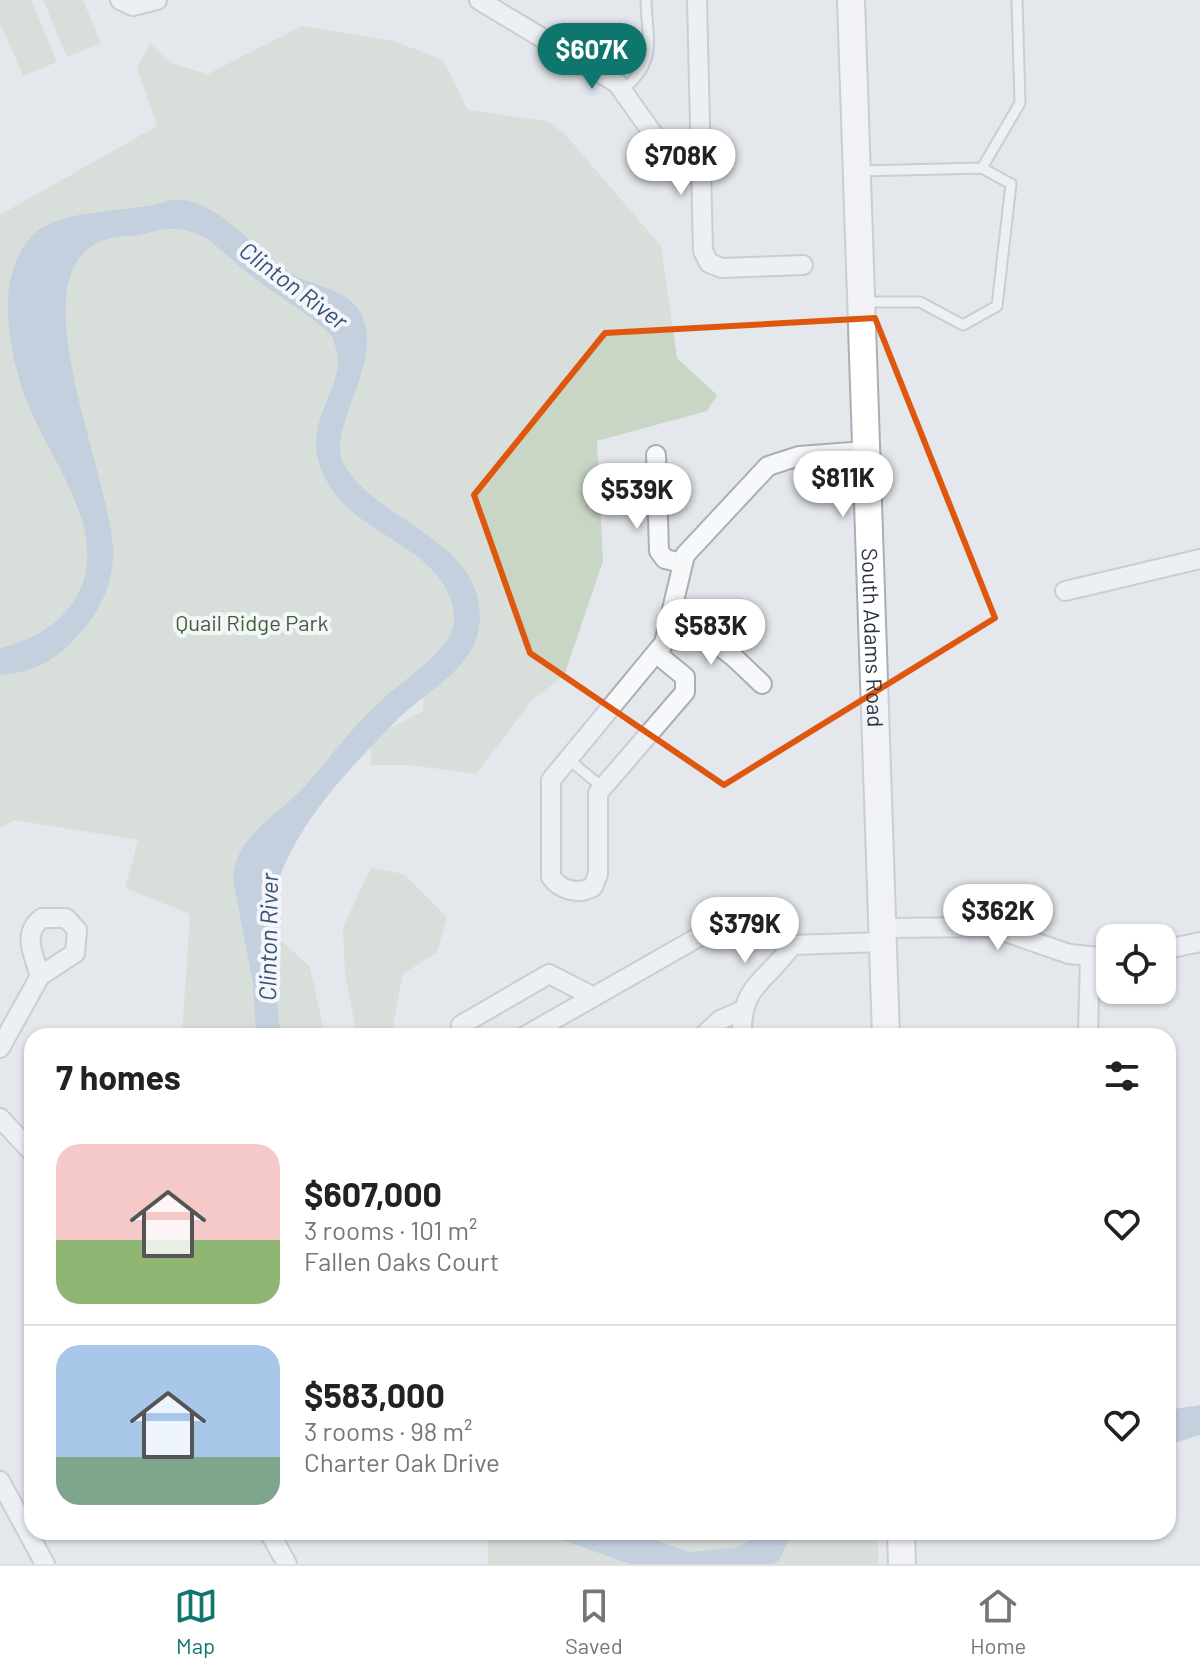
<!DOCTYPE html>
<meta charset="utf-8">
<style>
body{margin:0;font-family:Barlow,sans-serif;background:#f6f6f6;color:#222;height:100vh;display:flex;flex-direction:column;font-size:30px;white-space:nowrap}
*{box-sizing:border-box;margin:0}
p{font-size:26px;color:#767676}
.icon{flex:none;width:44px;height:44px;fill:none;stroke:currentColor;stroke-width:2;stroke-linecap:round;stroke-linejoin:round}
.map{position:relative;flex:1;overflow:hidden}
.sheet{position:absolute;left:24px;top:1028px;width:1152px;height:512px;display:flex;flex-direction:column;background:#fff;border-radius:24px;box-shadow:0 2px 6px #0004}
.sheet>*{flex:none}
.buttons{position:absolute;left:1096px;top:924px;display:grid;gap:16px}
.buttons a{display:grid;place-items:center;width:80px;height:80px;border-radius:16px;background:#fff;box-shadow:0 2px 6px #0004;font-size:40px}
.price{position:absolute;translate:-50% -68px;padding:0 18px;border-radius:28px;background:#fff;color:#222;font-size:26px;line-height:52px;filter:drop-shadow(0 2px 4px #0008)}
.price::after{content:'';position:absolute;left:50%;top:48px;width:24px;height:18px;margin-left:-12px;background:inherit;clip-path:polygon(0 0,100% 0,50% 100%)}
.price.on{background:#0f766e;color:#fff}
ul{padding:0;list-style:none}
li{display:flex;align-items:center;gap:24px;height:200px;padding:0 32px}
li+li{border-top:2px solid #e0e0e0}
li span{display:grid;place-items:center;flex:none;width:224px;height:160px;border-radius:24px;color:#555}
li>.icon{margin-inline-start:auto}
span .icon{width:96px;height:96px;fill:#fffc;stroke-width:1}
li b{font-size:34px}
h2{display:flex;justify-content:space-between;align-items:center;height:96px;padding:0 32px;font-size:34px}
.tab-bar{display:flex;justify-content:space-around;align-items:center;height:112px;border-top:2px solid #e0e0e0;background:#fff;font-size:22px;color:#767676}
.tab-bar a{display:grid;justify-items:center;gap:4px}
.tab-bar .on{color:#0f766e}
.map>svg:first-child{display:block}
.green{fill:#c9d6c5}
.water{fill:#9fb4cc}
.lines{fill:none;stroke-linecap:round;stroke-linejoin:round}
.service-casing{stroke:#a9aeb7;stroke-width:13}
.minor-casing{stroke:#a9aeb7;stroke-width:22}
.secondary-casing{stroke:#a9aeb7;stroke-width:30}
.service{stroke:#f7f8fa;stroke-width:9}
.minor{stroke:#f7f8fa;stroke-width:18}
.secondary{stroke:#fff;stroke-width:26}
.marked{fill:none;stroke:#df570f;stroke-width:6;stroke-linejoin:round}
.labels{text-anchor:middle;stroke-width:8;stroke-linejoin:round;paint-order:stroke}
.park-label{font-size:22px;fill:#3f6138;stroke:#f4f6f9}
.street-label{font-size:22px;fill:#2b3445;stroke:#f4f6f9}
.water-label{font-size:24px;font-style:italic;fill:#34527a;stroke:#f4f6f9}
</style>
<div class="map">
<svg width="1200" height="1564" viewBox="0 0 1200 1564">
<rect width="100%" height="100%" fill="#e4e7ec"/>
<path class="green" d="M0 0H31L57 62 23 76 0 23Z
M43 0H83L101 43 67 57Z
M302 26 394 41 443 60 468 110 546 121 564 133 661 246 677 358 717 395 707 411 597 441 603 561 564 676 533 699 476 774 410 765H371V738L423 711V689L399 686 246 909 310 967 325 1036H182L190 914 125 888 138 840 14 820 0 828V215L157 126 137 68 150 43 170 63 208 74Z
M371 868 404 874 447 917 437 952 403 974 391 1036H357L345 974 343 927Z
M488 1532H878V1564H488Z"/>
<path class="water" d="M171 200C217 195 255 252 292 274 311 285 335 287 352 302 360 309 364 318 366 328 375 372 328 432 343 462 372 522 492 540 479 628 473 670 423 693 396 721 347 771 291 828 273 898 271 907 275 918 277 927 278 938 275 947 274 957 274 983 279 1010 280 1036H256L253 983 233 880C233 867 239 851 247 841 264 820 287 805 305 786 330 758 353 725 382 700 400 682 455 648 454 620 453 552 365 539 333 491 309 455 313 433 329 395 333 384 339 372 338 360 338 352 334 343 332 336 308 313 280 298 254 278 237 266 224 251 207 239 200 234 187 230 178 229 163 227 146 235 130 236 0 238 106 455 113 547 115 577 102 609 82 631 59 658 36 673 0 675V648C29 641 53 629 71 605 117 542 54 467 30 409 17 378 10 349 8 315 6 288 13 256 32 236 63 205 131 215 171 200Z
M1200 1405V1435L1168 1445V1410Z
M539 1532H633L690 1552 738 1547 762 1532H793L779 1560 773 1564H630Z"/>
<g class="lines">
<g class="service-casing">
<path id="service" d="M624 89C658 60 647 41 646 0
M860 171 982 168 1020 103 1017 0
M864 302H920L963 325 997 306 1011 184 982 168
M567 758 602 787"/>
</g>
<g class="minor-casing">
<path id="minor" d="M120 0 133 6 157 0
M479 0 617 83 658 141 675 146 701 144
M697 0 703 251 709 263 722 268 803 265
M656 455 659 551 665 559 682 563
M1065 591 1200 559
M668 633C719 637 726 650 762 684
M657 654 685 677V692L598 793V874L593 887C578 895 560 890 551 877V780L664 643 685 555 768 466 799 456 866 451
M882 928 991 927 1069 954 1110 958
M1162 950 1200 942
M1088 1033 1090 957
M464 1036 461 1025 549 974 592 996
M525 1036 723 923 757 925 792 945 882 942
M703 1036 720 1020 741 1011
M742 1036C740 984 767 982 792 945
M0 1048 40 976 75 953 77 930 66 918H42C21 934 34 955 40 976
M0 1118 32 1152
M0 1481 45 1564
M269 1532 287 1564"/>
</g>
<g class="secondary-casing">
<g id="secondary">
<path id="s1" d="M851 0 886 1036"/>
<path d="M901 1532 902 1564"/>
</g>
</g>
<use href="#service" class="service"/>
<use href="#minor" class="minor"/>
<use href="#secondary" class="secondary"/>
</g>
<path d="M0 0H1200V1564H0ZM875 318 995 618 724 785 530 653 474 495 605 333Z" fill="#e4e7ec" fill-opacity=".55" fill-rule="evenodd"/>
<path class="marked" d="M875 318 995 618 724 785 530 653 474 495 605 333Z"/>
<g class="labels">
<g class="park-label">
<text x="252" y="631">Quail Ridge Park</text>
</g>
<g class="street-label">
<text dy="8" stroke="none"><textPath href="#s1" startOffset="638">South Adams Road</textPath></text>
</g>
<g class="water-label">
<text transform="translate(293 286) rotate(37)" y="8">Clinton River</text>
<text transform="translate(269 937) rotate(-89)" y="8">Clinton River</text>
</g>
</g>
</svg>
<div class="buttons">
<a><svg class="icon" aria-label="locate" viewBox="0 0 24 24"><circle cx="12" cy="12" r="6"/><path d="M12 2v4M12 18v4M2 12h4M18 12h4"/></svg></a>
</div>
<b class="price on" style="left:592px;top:91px">$607K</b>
<b class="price" style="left:681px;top:197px">$708K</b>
<b class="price" style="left:843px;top:519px">$811K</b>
<b class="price" style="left:637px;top:531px">$539K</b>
<b class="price" style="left:711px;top:667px">$583K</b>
<b class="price" style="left:998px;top:952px">$362K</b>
<b class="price" style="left:745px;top:965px">$379K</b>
<section class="sheet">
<h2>7 homes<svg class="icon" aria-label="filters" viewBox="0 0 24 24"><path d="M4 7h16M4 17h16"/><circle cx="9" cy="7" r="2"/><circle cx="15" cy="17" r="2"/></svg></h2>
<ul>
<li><span style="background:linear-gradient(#f6c9c9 60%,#8fb573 0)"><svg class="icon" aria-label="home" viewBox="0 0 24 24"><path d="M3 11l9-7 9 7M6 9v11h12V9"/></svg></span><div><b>$607,000</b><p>3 rooms · 101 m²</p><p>Fallen Oaks Court</p></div><svg class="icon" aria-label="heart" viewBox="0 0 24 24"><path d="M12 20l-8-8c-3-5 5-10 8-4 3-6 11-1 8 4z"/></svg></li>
<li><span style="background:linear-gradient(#a9c7e8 70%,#7fa58c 0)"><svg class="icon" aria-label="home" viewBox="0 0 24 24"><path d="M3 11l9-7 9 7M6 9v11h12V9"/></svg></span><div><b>$583,000</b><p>3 rooms · 98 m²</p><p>Charter Oak Drive</p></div><svg class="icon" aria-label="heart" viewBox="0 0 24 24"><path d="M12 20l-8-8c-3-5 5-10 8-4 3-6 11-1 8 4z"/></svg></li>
</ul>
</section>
</div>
<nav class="tab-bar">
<a class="on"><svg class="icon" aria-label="map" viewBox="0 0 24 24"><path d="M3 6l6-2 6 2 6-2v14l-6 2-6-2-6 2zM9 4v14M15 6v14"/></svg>Map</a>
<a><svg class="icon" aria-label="saved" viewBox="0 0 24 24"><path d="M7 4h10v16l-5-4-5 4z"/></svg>Saved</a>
<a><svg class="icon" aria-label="home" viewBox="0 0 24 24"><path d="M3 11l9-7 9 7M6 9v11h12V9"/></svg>Home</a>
</nav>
